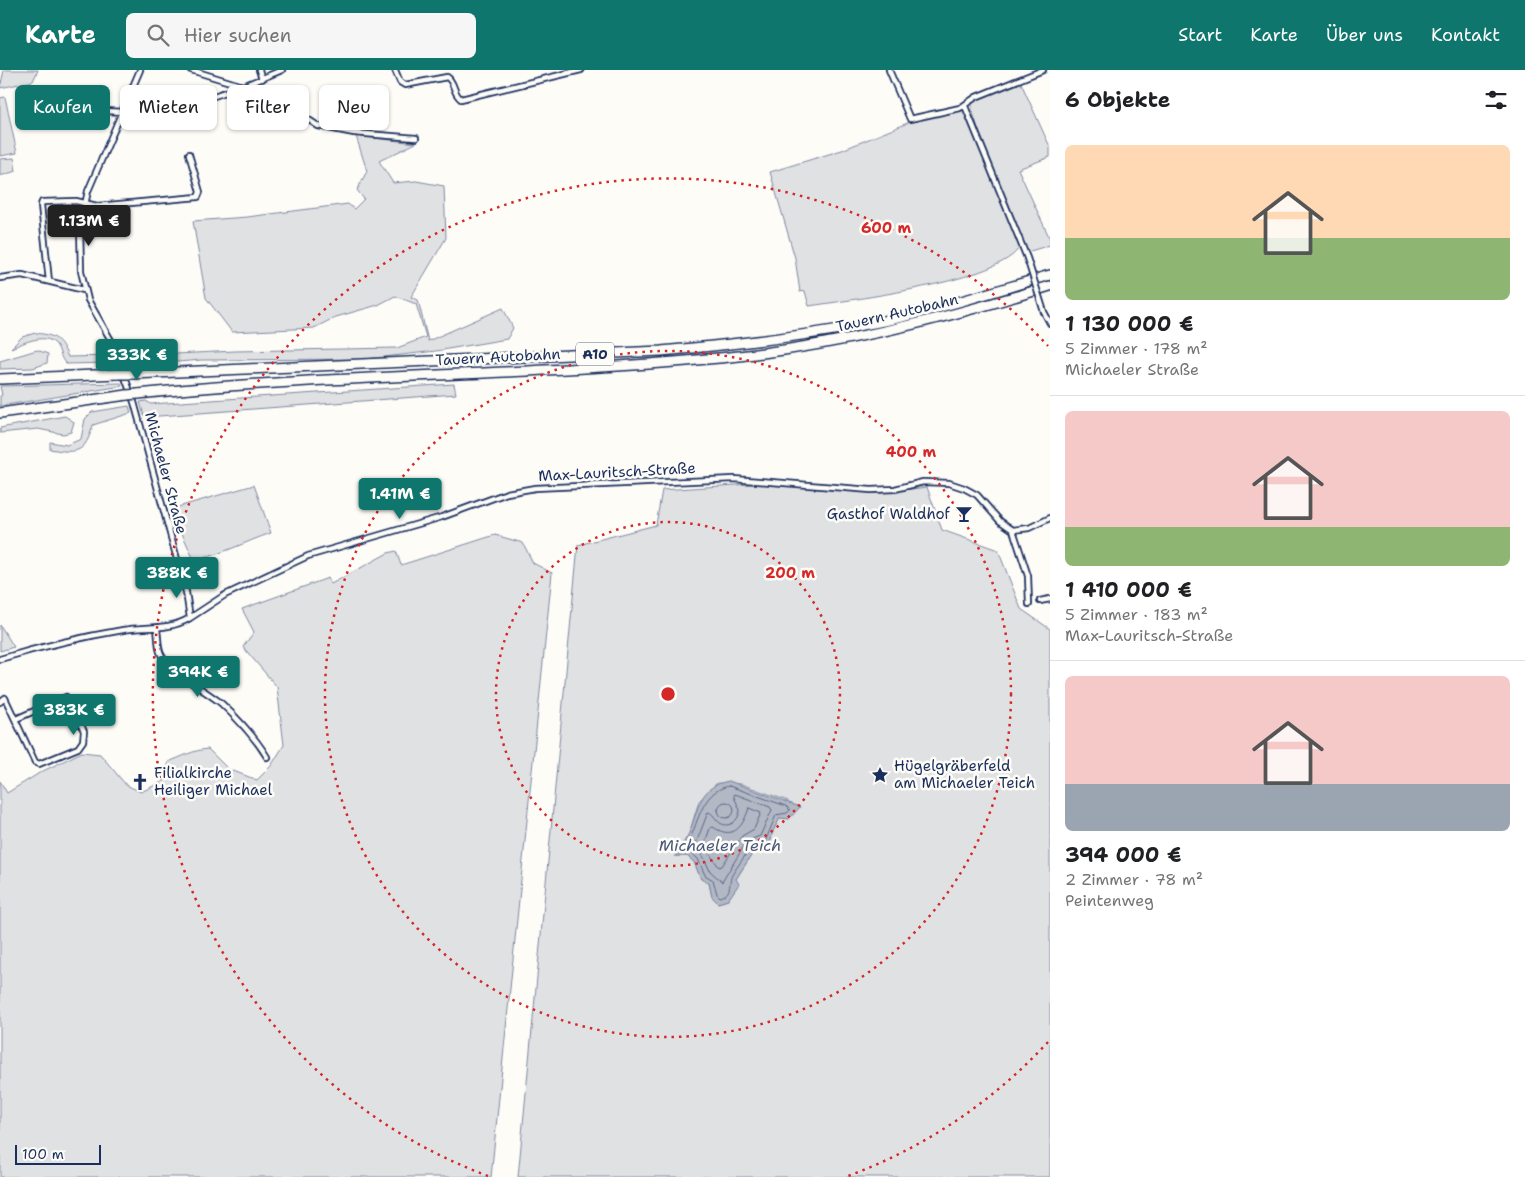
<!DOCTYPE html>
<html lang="de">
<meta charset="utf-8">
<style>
body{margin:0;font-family:"Shantell Sans",sans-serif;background:#f6f6f6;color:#202124;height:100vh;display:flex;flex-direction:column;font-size:19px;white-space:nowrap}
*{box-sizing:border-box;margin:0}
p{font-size:16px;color:#757577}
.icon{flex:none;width:28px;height:28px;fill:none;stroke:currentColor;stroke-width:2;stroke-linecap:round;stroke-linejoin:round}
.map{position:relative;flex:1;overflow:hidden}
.details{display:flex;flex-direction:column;background:#fff;width:475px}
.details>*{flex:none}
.guide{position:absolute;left:15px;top:15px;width:475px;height:45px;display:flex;gap:10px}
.scale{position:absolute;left:15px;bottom:12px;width:86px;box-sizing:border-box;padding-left:5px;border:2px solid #1b2f5e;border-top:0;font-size:14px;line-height:18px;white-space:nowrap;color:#1b2f5e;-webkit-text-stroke:4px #fdfcf7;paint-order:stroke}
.price{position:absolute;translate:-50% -42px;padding:0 11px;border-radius:5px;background:#0f766e;color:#fff;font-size:16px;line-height:32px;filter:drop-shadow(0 1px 2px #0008)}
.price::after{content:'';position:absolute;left:50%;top:30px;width:15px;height:11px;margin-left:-8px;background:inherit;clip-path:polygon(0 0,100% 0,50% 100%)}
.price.on{background:#222;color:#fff}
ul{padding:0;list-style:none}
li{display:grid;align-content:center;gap:10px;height:265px;padding:0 15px}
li+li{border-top:1px solid #e0e0e0}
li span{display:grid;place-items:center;height:155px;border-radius:8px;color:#555}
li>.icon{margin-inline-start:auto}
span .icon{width:90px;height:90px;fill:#fffc;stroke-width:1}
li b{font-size:21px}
h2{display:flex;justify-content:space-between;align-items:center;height:60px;padding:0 15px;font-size:21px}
.chip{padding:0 18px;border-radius:8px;background:#fff;box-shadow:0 1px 4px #0004;font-size:18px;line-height:45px}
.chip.on{background:#0f766e;color:#fff}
header{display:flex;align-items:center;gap:30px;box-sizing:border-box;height:70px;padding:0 25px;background:#0f766e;color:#fff}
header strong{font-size:24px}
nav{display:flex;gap:28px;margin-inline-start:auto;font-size:18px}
.search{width:350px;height:45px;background:#f6f6f6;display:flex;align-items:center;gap:12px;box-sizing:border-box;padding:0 18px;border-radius:8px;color:#757577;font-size:19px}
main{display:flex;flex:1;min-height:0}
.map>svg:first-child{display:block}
.green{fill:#e0e1e3;stroke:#7e88a0;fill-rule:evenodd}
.water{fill:#b3b8c5;stroke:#76819c}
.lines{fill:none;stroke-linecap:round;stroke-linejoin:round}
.shore{stroke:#586687;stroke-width:1}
.street-casing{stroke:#1b2f5e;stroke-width:8}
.highway-casing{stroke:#1b2f5e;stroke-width:12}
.street{stroke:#fdfcf7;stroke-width:4.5}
.highway{stroke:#fdfcf7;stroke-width:9}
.street-bridge-casing{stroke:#1b2f5e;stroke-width:8;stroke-linecap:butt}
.highway-bridge-casing{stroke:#1b2f5e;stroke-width:12;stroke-linecap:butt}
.street-bridge{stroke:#fdfcf7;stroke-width:4.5}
.highway-bridge{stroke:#fdfcf7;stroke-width:9}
.ring{fill:none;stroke:#d62828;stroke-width:2.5;stroke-dasharray:2.5 5}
.labels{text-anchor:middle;stroke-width:5;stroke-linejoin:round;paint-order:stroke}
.shield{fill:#fdfcf7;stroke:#5f6c8c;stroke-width:1}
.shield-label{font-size:14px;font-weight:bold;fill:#1b2f5e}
.street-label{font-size:15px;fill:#1b2f5e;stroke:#fdfcf7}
.poi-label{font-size:15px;fill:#1b2f5e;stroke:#fdfcf7;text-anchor:start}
.water-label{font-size:16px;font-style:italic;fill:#49587d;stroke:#fdfcf7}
.centre{fill:#d62828;stroke:#fdfcf7;stroke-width:2.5}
.ring-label{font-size:15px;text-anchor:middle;font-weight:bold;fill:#d62828;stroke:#fdfcf7;stroke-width:5;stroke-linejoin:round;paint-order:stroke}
</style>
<header>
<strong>Karte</strong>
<div class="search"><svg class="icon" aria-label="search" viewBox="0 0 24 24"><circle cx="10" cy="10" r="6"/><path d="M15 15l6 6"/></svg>Hier suchen</div>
<nav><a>Start</a><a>Karte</a><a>Über uns</a><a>Kontakt</a></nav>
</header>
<main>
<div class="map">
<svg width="1050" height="1107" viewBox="0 0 1050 1107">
<rect width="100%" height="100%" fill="#fdfcf7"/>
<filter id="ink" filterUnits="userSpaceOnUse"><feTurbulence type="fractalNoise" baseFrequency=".02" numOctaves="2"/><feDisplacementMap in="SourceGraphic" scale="10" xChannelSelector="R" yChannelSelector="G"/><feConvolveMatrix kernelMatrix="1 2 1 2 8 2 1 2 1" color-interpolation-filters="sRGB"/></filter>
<g filter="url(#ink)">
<path class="green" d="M4 0H38L33 11 0 18Z
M1021 13 1050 77V87L1018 99 1050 169V175L1027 182 991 97 972 40V34L976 30Z
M5 27 17 83 0 86V28Z
M966 39 1020 176C1004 211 849 230 809 236L805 221 800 222 795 188 770 102 842 80 910 52Z
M356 66 416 73 379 91 393 113 416 111 444 116 446 168 411 227 418 230 428 271 503 238 513 258 507 269 436 281 366 289 202 290 128 296 127 286 131 285 135 286 235 281 397 278 426 267 416 234 395 226 378 235 336 247 314 258 232 262 206 228 193 151 247 147 348 134 354 139 364 129 357 120 367 101Z
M14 88 16 101 0 106V89Z
M35 263C55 265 60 268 68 287L112 286 115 293 66 294C60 288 61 283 57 276 47 261 24 273 11 278L22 267Z
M37 280 48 284 47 293 33 298 0 299V291Z
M121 313 122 316 0 336V326L2 325 0 316Z
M454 314 456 324 159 346H144L140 332 146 331 151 334Z
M129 336 131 343 93 355C85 383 78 384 50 379V372L67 375 81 369 85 349 92 342Z
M65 346 74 352 71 362 63 364 38 359 0 363V358Z
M765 413 881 423 927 417 942 460 998 480 1021 539 1050 559V1107H518L578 475 656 455 662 420ZM717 713 741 714 788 731 773 761 769 778H756L736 809 728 830 718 833 712 827 709 813 701 809 694 792 687 786H675L689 764 699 731Z
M254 415 271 463C245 472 221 485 194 490L171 439Z
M495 465 523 473 533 493 552 503 491 1107H0V711L7 723 41 702 82 682 100 684 126 715 141 722 168 709V692C182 687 193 680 208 679L228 699 257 710 271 696 284 675 277 617 243 577 254 562 242 539 328 508 331 514 388 483 396 481 401 495Z
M0 555 14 577 0 581Z"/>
<path class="water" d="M729 711 800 737 789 749 780 748 773 761 769 778H756L736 809 739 814 728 830 718 833 712 827 709 813 701 809 694 792 687 786H675C679 779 686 771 689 763 699 738 699 716 729 711Z"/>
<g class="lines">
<path class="shore" d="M729 716 786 736 790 740 787 743 776 745 765 772 752 775C746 785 738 795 732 805 728 813 733 824 720 827L717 824 713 810 705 805 698 789 686 778C698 756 700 721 729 716Z
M735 724 770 737 772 740 760 766 747 771 722 812 710 801 703 786 695 776 708 742C713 743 715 749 720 753 730 759 739 750 740 740L734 727Z
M718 740a8 8 0 1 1 16 0a8 8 0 1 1-16 0Z
M749 738 761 743 754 759 742 766 722 796 719 797 704 776 710 758 713 757C734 771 743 756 749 738Z"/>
<g class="street-casing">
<path id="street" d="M191 0 272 25 318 56 354 63 416 68
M259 0 262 9
M395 0 400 12 405 15 447 7C455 12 453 24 461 29L581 0
M889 0 910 49 960 38 976 27 1043 0
M965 36 1027 188
M48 38 162 44 243 16 282 0
M0 208 22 205 84 220
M49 211 41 135 42 132 76 131 97 136 198 127 200 122 189 84
M1044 242 1050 253
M1013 460 1028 506 1029 534
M1040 531 1050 529
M190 548 225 525 308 486 442 447 507 423 535 418 734 409 871 420 895 419 923 412 949 413 964 418 977 425 1000 451 1013 460 1029 458 1050 448
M157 559C158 566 158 575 160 582 166 600 207 621 222 634 239 650 255 667 267 687
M0 589C40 577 81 567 123 560 147 556 168 561 190 548L186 522 134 332 112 272 88 230 81 201 80 158 88 121 140 0
M0 632 5 628 35 692 39 694 78 678 83 671 84 661 66 627 16 649"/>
</g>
<g class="highway-casing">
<path id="highway" d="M132 304 661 281C739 274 817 265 893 249 946 237 998 220 1050 205
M0 309 118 304
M138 324C338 303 539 307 739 286 845 274 948 248 1050 216
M0 343 127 325"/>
</g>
<use href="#street" class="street"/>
<use href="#highway" class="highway"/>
<g class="street-bridge-casing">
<path id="street-bridge" d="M1027 188 1044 242"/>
</g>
<g class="highway-bridge-casing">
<path id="highway-bridge" d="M118 304H132
M127 325 138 324"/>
</g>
<use href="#street-bridge" class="street-bridge"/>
<use href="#highway-bridge" class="highway-bridge"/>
</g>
</g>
<g class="ring">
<circle cx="668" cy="624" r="172"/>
<circle cx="668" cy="624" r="343"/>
<path d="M1048 972A515 515 0 0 1 848 1106M488 1106A515 515 0 1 1 1048 276"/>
</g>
<defs>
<g id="bar-bare" transform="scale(1.35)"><path d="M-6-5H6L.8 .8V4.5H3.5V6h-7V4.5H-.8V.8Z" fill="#1b2f5e" stroke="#fdfcf7" stroke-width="2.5" paint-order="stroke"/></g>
<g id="sight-bare" transform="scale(1.35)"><path d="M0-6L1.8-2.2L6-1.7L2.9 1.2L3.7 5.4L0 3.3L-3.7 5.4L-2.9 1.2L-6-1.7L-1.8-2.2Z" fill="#1b2f5e" stroke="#fdfcf7" stroke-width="2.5" paint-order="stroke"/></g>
<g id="church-bare" transform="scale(1.35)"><path d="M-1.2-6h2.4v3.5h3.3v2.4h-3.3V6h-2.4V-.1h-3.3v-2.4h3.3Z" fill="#1b2f5e" stroke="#fdfcf7" stroke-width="2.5" paint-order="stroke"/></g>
</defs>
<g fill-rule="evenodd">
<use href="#bar-bare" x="964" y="444"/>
<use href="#sight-bare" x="880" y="705"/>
<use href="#church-bare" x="140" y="712"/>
</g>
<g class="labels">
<rect class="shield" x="576" y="272.5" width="38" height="23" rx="4"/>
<g class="shield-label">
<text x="595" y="289">A10</text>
</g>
<g class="street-label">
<text transform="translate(897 243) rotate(-13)" y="5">Tauern Autobahn</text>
<text transform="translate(498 287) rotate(-3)" y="5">Tauern Autobahn</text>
<text transform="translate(617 402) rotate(-3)" y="5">Max-Lauritsch-Straße</text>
<text transform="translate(166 403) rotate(75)" y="5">Michaeler Straße</text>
</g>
<g class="poi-label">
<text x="950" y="449" text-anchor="end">Gasthof Waldhof</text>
<text x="894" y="701">Hügelgräberfeld<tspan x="894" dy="17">am Michaeler Teich</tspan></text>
<text x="154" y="708">Filialkirche<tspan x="154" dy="17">Heiliger Michael</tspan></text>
</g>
<g class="water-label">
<text x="720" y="781">Michaeler Teich</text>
</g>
</g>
<circle cx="668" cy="624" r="8" class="centre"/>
<g class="ring-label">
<text x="886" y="163">600 m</text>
<text x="911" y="387">400 m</text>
<text x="790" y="508">200 m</text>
</g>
</svg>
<div class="scale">100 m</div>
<b class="price on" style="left:89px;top:177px">1.13M €</b>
<b class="price" style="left:137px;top:311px">333K €</b>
<b class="price" style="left:400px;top:450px">1.41M €</b>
<b class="price" style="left:177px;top:529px">388K €</b>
<b class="price" style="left:198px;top:628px">394K €</b>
<b class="price" style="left:74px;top:666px">383K €</b>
<div class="guide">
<a class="chip on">Kaufen</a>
<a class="chip">Mieten</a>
<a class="chip">Filter</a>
<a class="chip">Neu</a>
</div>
</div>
<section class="details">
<h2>6 Objekte<svg class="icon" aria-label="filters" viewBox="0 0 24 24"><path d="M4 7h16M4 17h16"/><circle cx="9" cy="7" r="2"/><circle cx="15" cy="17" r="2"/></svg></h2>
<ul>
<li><span style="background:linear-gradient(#ffd9b3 60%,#8fb573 0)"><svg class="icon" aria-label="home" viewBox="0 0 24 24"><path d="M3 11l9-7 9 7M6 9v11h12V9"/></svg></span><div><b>1 130 000 €</b><p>5 Zimmer · 178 m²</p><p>Michaeler Straße</p></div></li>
<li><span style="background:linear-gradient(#f6c9c9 75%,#8fb573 0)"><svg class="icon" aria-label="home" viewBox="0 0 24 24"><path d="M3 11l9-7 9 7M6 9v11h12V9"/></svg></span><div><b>1 410 000 €</b><p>5 Zimmer · 183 m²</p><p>Max-Lauritsch-Straße</p></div></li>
<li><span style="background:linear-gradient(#f6c9c9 70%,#9aa5b1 0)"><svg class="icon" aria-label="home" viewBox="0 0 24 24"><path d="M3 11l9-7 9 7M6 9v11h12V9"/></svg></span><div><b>394 000 €</b><p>2 Zimmer · 78 m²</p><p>Peintenweg</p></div></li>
</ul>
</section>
</main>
